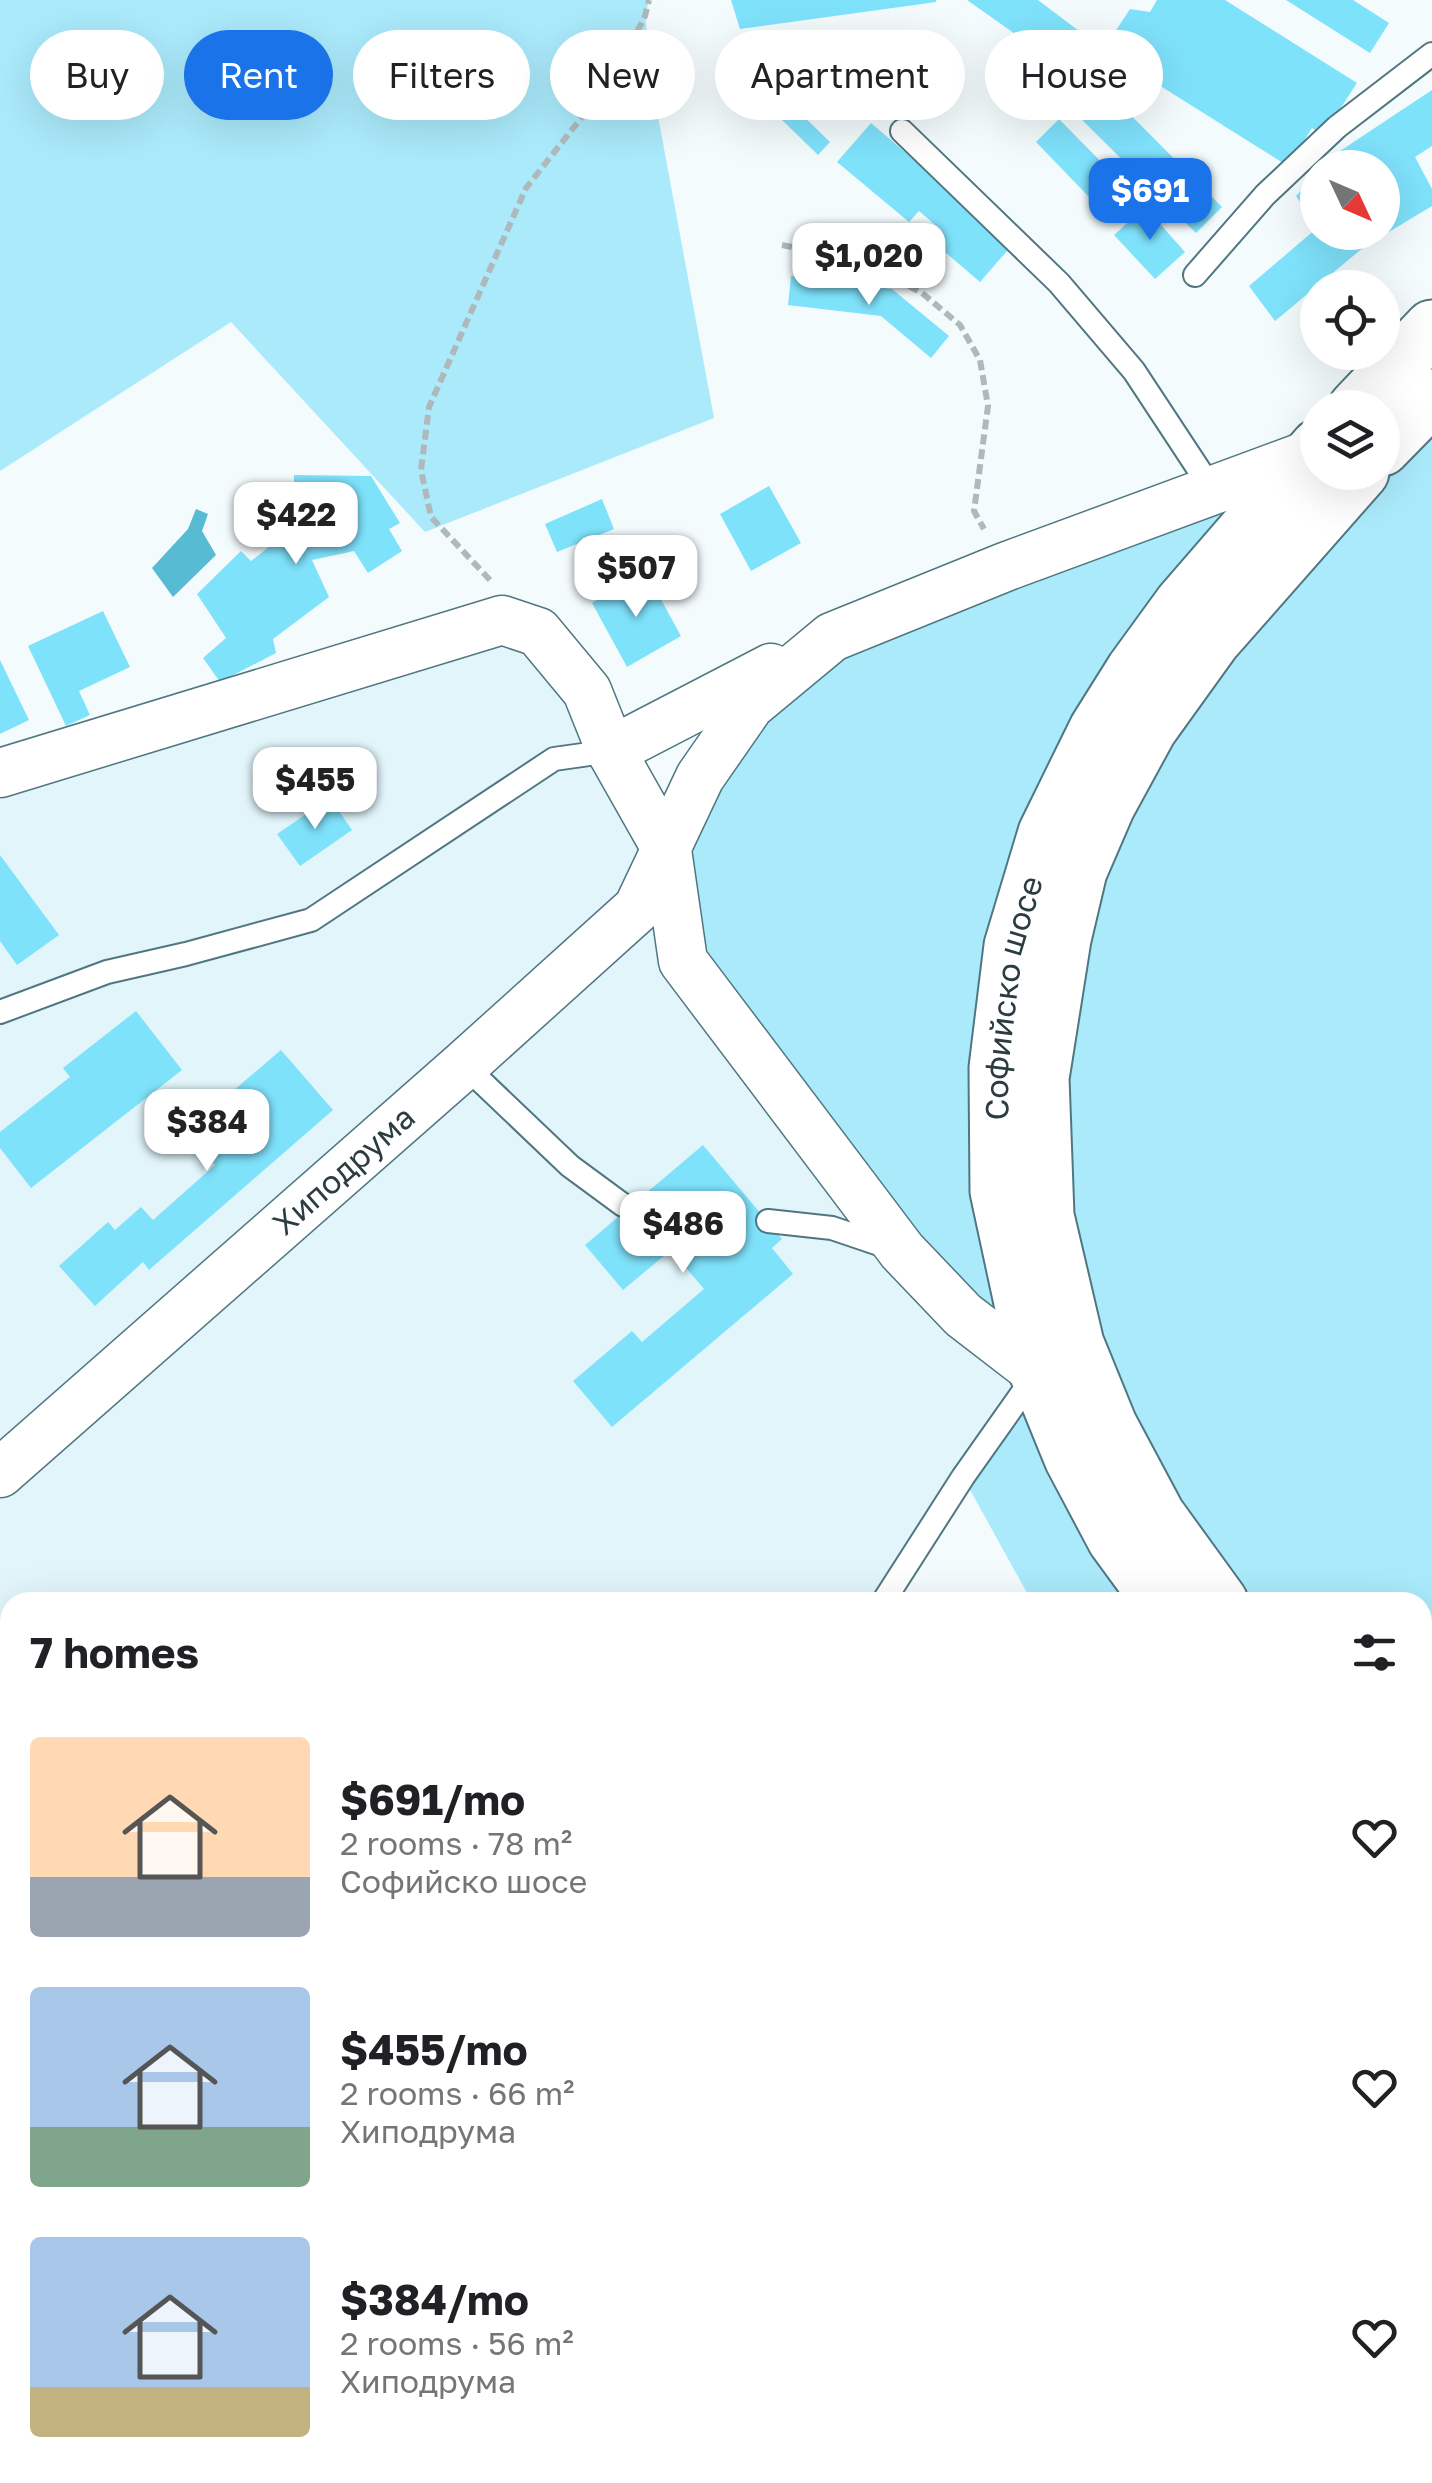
<!DOCTYPE html>
<meta charset="utf-8">
<style>
body{margin:0;font-family:"Golos Text",sans-serif;background:#f2f2f2;color:#202124;height:100vh;display:flex;flex-direction:column;font-size:38px;white-space:nowrap}
*{box-sizing:border-box;margin:0}
p{font-size:32px;color:#757577}
.icon{flex:none;width:55px;height:55px;fill:none;stroke:currentColor;stroke-width:2;stroke-linecap:round;stroke-linejoin:round}
.map{position:relative;flex:1;overflow:hidden}
.side{position:absolute;left:0px;top:1592px;width:1432px;height:892px;display:flex;flex-direction:column;background:#fff;border-radius:30px 30px 0 0;box-shadow:0 10px 40px #0002}
.side>*{flex:none}
.top-card{position:absolute;left:30px;top:30px;width:1372px;height:90px;display:flex;gap:20px}
.needle{width:65px;rotate:134deg}
.buttons{position:absolute;left:1300px;top:150px;display:grid;gap:20px}
.buttons a{display:grid;place-items:center;width:100px;height:100px;border-radius:50%;background:#fff;box-shadow:0 10px 40px #0002;font-size:50px}
.price{position:absolute;translate:-50% -85px;padding:0 22px;border-radius:20px;background:#fff;color:#222;font-size:32px;line-height:65px;filter:drop-shadow(0 2px 5px #0008)}
.price::after{content:'';position:absolute;left:50%;top:60px;width:30px;height:22px;margin-left:-15px;background:inherit;clip-path:polygon(0 0,100% 0,50% 100%)}
.price.active{background:#1a73e8;color:#fff}
ul{padding:0;list-style:none}
li{display:flex;align-items:center;gap:30px;height:250px;padding:0 30px}
li span{display:grid;place-items:center;flex:none;width:280px;height:200px;border-radius:10px;color:#555}
li>.icon{margin-inline-start:auto}
span .icon{width:120px;height:120px;fill:#fffc;stroke-width:1}
li b{font-size:42px}
h2{display:flex;justify-content:space-between;align-items:center;height:120px;padding:0 30px;font-size:42px}
.chip{padding:0 35px;border-radius:45px;background:#fff;box-shadow:0 10px 40px #0002;font-size:35px;line-height:90px}
.chip.active{background:#1a73e8;color:#fff}
.map>svg:first-child{display:block}
.built{fill:#e1f5fb}
.green{fill:#aaeafb}
.water{fill:#56bbd3}
.building{fill:#7fe2fb}
.lines{fill:none;stroke-linecap:round;stroke-linejoin:round}
.lane-casing{stroke:#507781;stroke-width:26}
.street-casing{stroke:#507781;stroke-width:51}
.secondary-casing{stroke:#507781;stroke-width:59}
.path{stroke:#adb9bb;stroke-width:6;stroke-dasharray:10 5;stroke-linecap:butt}
.lane{stroke:#fff;stroke-width:22}
.street{stroke:#fff;stroke-width:48}
.secondary{stroke:#fff;stroke-width:55}
.labels{text-anchor:middle;stroke-width:8;stroke-linejoin:round;paint-order:stroke}
.street-label{font-size:32px;fill:#2c3d41;stroke:#fff}
</style>
<div class="map">
<svg width="1432" height="2483" viewBox="0 0 1432 2483">
<rect width="100%" height="100%" fill="#f3fbfd"/>
<path class="built" d="M538 632 1037 1372 883 1602H10V2351L0 2359V773Z"/>
<path class="green" d="M0 0H649L645 16 655 100 714 418 425 532 231 322 0 471Z
M1432 397V1883L1422 1871V1602H1220L1157 1515 1046 1216 1107 806Z
M1311 454 1012 946 1161 1602H1032L963 1477 1036 1372 683 961 667 850 832 637Z
M1422 1951 1432 1963V2328L1422 2315Z
M177 2475H1347L1354 2483H166Z"/>
<path class="water" d="M196 509 208 514 202 531 216 555 173 597 152 568 188 529Z"/>
<path class="building" d="M731 0H936V2L740 29Z
M967 0H1038L1079 31 1055 62Z
M1157 0H1225L1357 83 1323 135 1312 128 1288 166 1103 50 1130 9 1150 12Z
M1286 0H1353L1389 23 1370 53Z
M1091 75 1222 207 1196 233 1064 102Z
M1432 90V146L1415 157 1432 189V206L1364 247 1275 321 1249 286 1317 228 1296 196 1318 173V232H1382V168H1323L1337 153Z
M792 105 830 142 818 155 780 118Z
M1059 119 1114 175 1090 198 1036 142Z
M871 123 1013 244 980 282 931 240 941 230 919 211 909 222 837 162Z
M1145 207 1185 252 1155 279 1114 235Z
M791 276 892 289 949 336 931 358 881 316 788 305Z
M294 475 371 476 400 523 389 529 402 551 368 573 354 551 312 560 329 597 273 639 276 653 220 682 203 658 226 638 197 594 241 551 251 561 294 527Z
M769 486 801 543 751 571 720 514Z
M602 499 614 529 557 552 545 524Z
M646 572 681 636 627 667 592 603Z
M103 611 130 667 79 691 90 715 66 726 28 646Z
M0 660 29 720 0 734Z
M330 798 352 830 300 866 277 834Z
M0 855 59 935 17 965 0 941Z
M136 1011 182 1070 31 1188 0 1148V1132L70 1077 63 1068Z
M281 1050 333 1110 149 1270 143 1262 95 1306 59 1266 108 1222 115 1230 141 1207 153 1220 215 1165 186 1131Z
M703 1145 782 1239 772 1248 793 1274 612 1427 573 1381 632 1331 642 1342 704 1289 671 1250 623 1290 585 1245Z
M0 1920 10 1929V1976L0 1967Z
M10 2189V2254L3 2263 0 2260V2201Z"/>
<g class="lines">
<g class="lane-casing">
<path id="lane" d="M902 131 1059 283 1134 371 1213 491
M1195 275 1265 195 1337 127 1432 54
M0 1012 107 972 186 954 311 920 554 759 611 751
M464 1065 570 1166 623 1205
M768 1221 832 1228 891 1248
M883 1602 963 1477 1035 1375
M1410 2475 1414 2478 1432 2482
M99 2483 110 2475"/>
</g>
<g class="street-casing">
<g id="street">
<path d="M771 668 611 751 667 850 683 961 902 1251 963 1315 1037 1372"/>
<path d="M0 773 502 620 538 632 587 691 611 751"/>
<path id="s1" d="M0 1473 464 1065 638 908 700 777 750 705 832 637 1005 567 1311 454"/>
</g>
</g>
<g class="secondary-casing">
<g id="secondary">
<path d="M1356 408 1432 328"/>
<path d="M1382 448 1432 397"/>
<path id="s2" d="M1161 1602 1115 1539 1072 1458 1037 1372 998 1191 997 1068 1012 946 1046 833 1097 729 1134 670 1182 604 1318 447"/>
<path d="M1220 1602 1157 1515 1109 1425 1076 1344 1046 1216 1041 1078 1063 939 1079 871 1107 806 1149 729 1213 640 1361 472"/>
<path d="M1422 1871 1432 1883"/>
<path d="M1422 1951 1432 1963"/>
</g>
</g>
<path class="path" d="M782 245 863 261 922 293 960 325 980 360 988 406 974 511 984 529
M490 580 431 517 421 470 429 407 526 188 616 74 645 16 649 0"/>
<use href="#lane" class="lane"/>
<use href="#street" class="street"/>
<use href="#secondary" class="secondary"/>
</g>
<g class="labels">
<g class="street-label">
<text dy="11" stroke="none"><textPath href="#s2" startOffset="642">Софийско шосе</textPath></text>
<text dy="11" stroke="none"><textPath href="#s1" startOffset="458">Хиподрума</textPath></text>
</g>
</g>
</svg>
<div class="buttons">
<a><svg class="needle" viewBox="-14 -14 28 28"><path d="M0-13l5 13h-10z" fill="#e53935"/><path d="M0 13l5-13h-10z" fill="#757577"/></svg></a>
<a><svg class="icon" aria-label="locate" viewBox="0 0 24 24"><circle cx="12" cy="12" r="6"/><path d="M12 2v4M12 18v4M2 12h4M18 12h4"/></svg></a>
<a><svg class="icon" aria-label="layers" viewBox="0 0 24 24"><path d="M12 4l9 5-9 5-9-5zM3 14l9 5 9-5"/></svg></a>
</div>
<b class="price active" style="left:1150px;top:243px">$691</b>
<b class="price" style="left:869px;top:308px">$1,020</b>
<b class="price" style="left:296px;top:567px">$422</b>
<b class="price" style="left:636px;top:620px">$507</b>
<b class="price" style="left:315px;top:832px">$455</b>
<b class="price" style="left:207px;top:1174px">$384</b>
<b class="price" style="left:683px;top:1276px">$486</b>
<div class="top-card">
<a class="chip">Buy</a>
<a class="chip active">Rent</a>
<a class="chip">Filters</a>
<a class="chip">New</a>
<a class="chip">Apartment</a>
<a class="chip">House</a>
</div>
<section class="side">
<h2>7 homes<svg class="icon" aria-label="filters" viewBox="0 0 24 24"><path d="M4 7h16M4 17h16"/><circle cx="9" cy="7" r="2"/><circle cx="15" cy="17" r="2"/></svg></h2>
<ul>
<li><span style="background:linear-gradient(#ffd9b3 70%,#9aa5b1 0)"><svg class="icon" aria-label="home" viewBox="0 0 24 24"><path d="M3 11l9-7 9 7M6 9v11h12V9"/></svg></span><div><b>$691/mo</b><p>2 rooms · 78 m²</p><p>Софийско шосе</p></div><svg class="icon" aria-label="heart" viewBox="0 0 24 24"><path d="M12 20l-8-8c-3-5 5-10 8-4 3-6 11-1 8 4z"/></svg></li>
<li><span style="background:linear-gradient(#a9c7e8 70%,#7fa58c 0)"><svg class="icon" aria-label="home" viewBox="0 0 24 24"><path d="M3 11l9-7 9 7M6 9v11h12V9"/></svg></span><div><b>$455/mo</b><p>2 rooms · 66 m²</p><p>Хиподрума</p></div><svg class="icon" aria-label="heart" viewBox="0 0 24 24"><path d="M12 20l-8-8c-3-5 5-10 8-4 3-6 11-1 8 4z"/></svg></li>
<li><span style="background:linear-gradient(#a9c7e8 75%,#c2b280 0)"><svg class="icon" aria-label="home" viewBox="0 0 24 24"><path d="M3 11l9-7 9 7M6 9v11h12V9"/></svg></span><div><b>$384/mo</b><p>2 rooms · 56 m²</p><p>Хиподрума</p></div><svg class="icon" aria-label="heart" viewBox="0 0 24 24"><path d="M12 20l-8-8c-3-5 5-10 8-4 3-6 11-1 8 4z"/></svg></li>
</ul>
</section>
</div>
